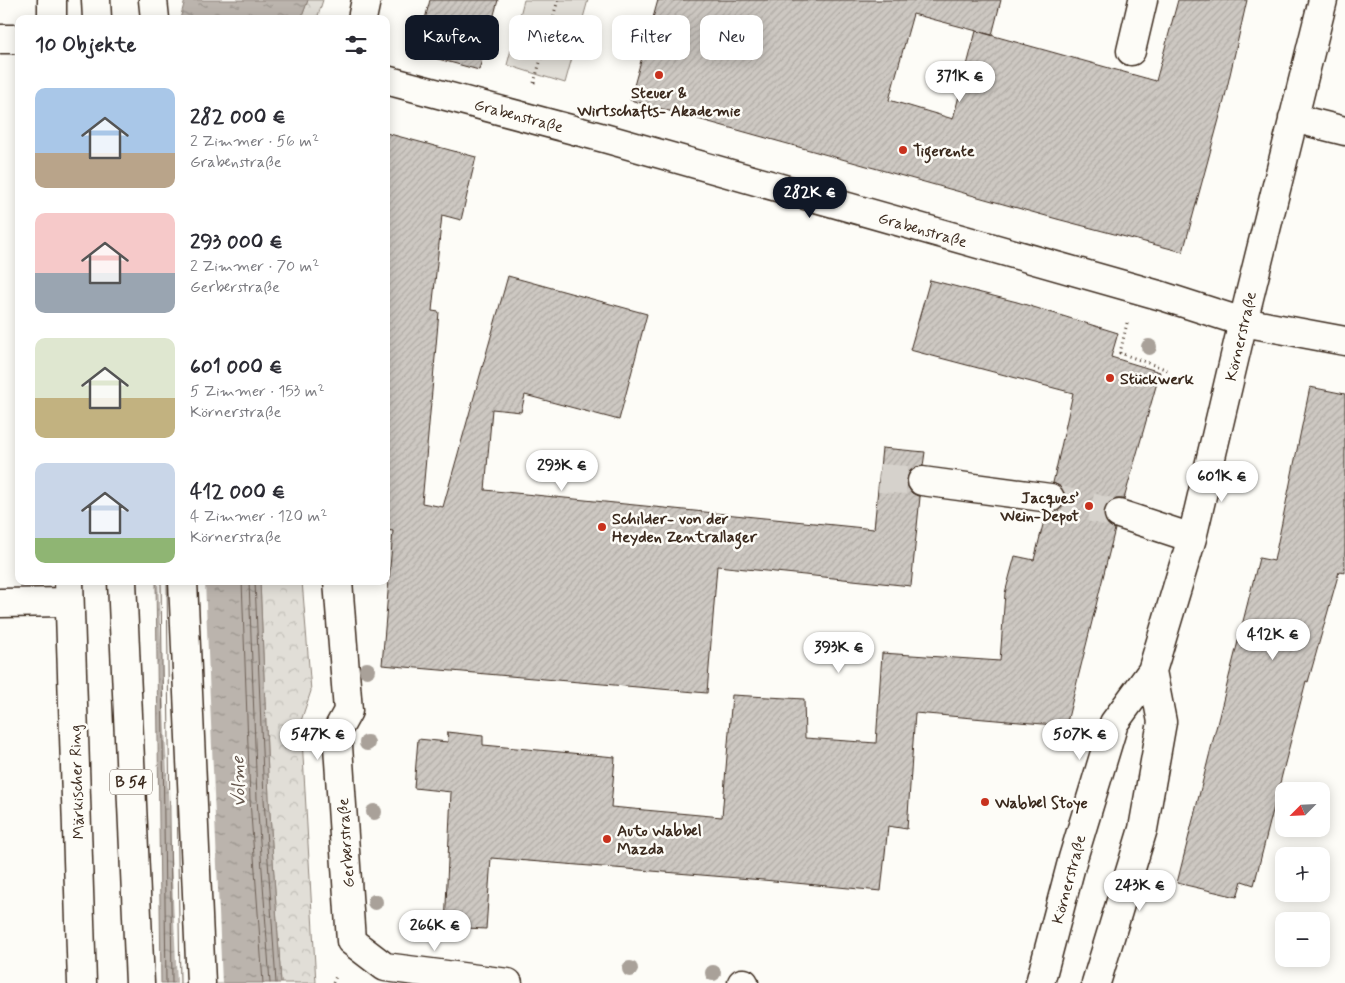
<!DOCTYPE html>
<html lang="de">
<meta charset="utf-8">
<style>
body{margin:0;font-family:Mynerve,sans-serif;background:#f2f2f3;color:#2b2b33;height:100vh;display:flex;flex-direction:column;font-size:19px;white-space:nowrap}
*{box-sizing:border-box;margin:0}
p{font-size:16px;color:#7c7c81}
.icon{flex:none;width:28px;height:28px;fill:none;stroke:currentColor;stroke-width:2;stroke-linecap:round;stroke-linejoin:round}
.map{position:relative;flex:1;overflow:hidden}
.sheet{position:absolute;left:15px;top:15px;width:375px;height:570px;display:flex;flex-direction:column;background:#fff;border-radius:10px;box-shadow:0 2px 12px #0003}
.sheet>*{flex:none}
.top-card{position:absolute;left:405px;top:15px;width:475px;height:45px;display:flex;gap:10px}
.needle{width:32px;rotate:246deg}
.fabs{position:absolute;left:1275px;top:782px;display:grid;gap:10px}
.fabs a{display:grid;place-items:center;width:55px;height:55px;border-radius:10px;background:#fff;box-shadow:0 2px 12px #0003;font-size:25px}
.price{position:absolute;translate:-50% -42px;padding:0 11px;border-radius:18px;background:#fff;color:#222;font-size:16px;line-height:32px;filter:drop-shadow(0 1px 2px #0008)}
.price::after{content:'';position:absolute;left:50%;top:30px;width:15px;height:11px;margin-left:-8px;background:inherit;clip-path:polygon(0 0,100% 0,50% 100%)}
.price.active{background:#111827;color:#fff}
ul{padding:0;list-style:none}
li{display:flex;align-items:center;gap:15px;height:125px;padding:0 20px}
li span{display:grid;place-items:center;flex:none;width:140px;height:100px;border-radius:10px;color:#555}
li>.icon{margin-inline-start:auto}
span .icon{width:60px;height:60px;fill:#fffc;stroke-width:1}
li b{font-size:21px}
h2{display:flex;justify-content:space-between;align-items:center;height:60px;padding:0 20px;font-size:21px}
.tag{padding:0 18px;border-radius:10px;background:#fff;box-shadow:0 2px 12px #0003;font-size:18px;line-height:45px}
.tag.active{background:#111827;color:#fff}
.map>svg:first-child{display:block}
.forest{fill:url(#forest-crowns);stroke:#8e847a}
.park{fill:#e1ded7;stroke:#8e847a}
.water{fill:url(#water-ripples);stroke:#887d74}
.pier{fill:#fdfcf7}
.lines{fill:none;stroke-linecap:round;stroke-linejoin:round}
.shore{stroke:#6e6157;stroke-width:1}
.building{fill:url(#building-hatch);stroke:#3b2a1e}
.minor-tunnel{stroke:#d6d2cc;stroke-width:28;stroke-dasharray:28 14;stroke-linecap:butt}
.minor-casing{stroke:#3b2a1e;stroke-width:31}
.major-casing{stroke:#3b2a1e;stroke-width:31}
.path{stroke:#3b2a1e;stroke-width:3;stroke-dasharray:1 4;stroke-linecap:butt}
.minor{stroke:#fdfcf7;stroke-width:28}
.major{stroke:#fdfcf7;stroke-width:28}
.tree{fill:#a9a199}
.poi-dot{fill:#c8321e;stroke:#fdfcf7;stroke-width:2}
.labels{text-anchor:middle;stroke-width:5;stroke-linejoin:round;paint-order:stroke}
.shield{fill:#fdfcf7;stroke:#75695f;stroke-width:1}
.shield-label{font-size:15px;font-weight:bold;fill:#3b2a1e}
.poi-label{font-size:16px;font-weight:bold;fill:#3b2a1e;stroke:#fdfcf7;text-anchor:start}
.street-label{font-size:16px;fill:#3b2a1e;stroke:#fdfcf7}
.water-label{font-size:18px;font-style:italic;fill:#615349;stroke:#fdfcf7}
</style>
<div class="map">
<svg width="1345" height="983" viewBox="0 0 1345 983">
<defs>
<pattern id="forest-crowns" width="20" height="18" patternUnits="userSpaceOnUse" patternTransform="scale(1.25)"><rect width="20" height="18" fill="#e1ded7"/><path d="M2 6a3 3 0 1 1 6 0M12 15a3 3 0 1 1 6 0" fill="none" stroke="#c2bfb8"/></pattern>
<pattern id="water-ripples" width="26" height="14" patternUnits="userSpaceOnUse" patternTransform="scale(1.25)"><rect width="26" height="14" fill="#bbb4ad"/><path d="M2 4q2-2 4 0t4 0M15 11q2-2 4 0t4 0" fill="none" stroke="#99938c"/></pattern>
<pattern id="building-hatch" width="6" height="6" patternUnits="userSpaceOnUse" patternTransform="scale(1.25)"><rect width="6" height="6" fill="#cdc8c2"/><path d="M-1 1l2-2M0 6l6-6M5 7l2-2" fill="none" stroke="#b1aca6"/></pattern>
</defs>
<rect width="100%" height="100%" fill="#fdfcf7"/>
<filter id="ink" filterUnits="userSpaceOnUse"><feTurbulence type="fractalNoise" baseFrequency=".02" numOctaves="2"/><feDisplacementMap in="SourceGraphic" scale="10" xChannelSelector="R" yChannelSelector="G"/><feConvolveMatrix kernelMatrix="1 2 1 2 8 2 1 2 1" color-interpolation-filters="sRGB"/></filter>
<g filter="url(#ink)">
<path class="forest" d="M308 0H323L317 19H301Z
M260 581H302L311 691 301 721 316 983H281L269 799Z"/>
<path class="park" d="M524 0H588L565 83 507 65Z"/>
<path class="water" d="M185 0H308L301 19H180Z
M156 581H260L269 799 281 983H161Z"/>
<path class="pier" d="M158 581H205L222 983H177Z"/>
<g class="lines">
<path class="shore" d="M161 581 166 983
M167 581 172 983
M242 581 250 800 263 983
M249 581 257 799 270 983
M255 581 264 799 276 983
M177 793 180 983"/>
</g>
<path class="building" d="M430 0H498L479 70 416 53Z
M658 0H1001L992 35 913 14 889 100 953 119 976 31 1156 81 1178 0H1247L1224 101 1183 252 1057 219 630 100Z
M386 133 476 157 461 220 442 215 432 311 439 312 422 503 443 507 508 276 647 314 619 420 525 395 521 412 492 409 485 490 874 529 882 448 925 452 923 466 916 467 910 471 907 479 908 487 912 493 920 497 911 586 717 566 707 693 382 665 393 531 386 530Z
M930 280 1017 302 1118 333 1111 357 1160 372 1124 499H1116L1109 502 1104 510V517L1107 524 1115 529 1066 726 915 713 907 829 888 826 881 891 763 880 491 858 486 929 445 927 451 792 414 788 418 739 448 742 447 732 483 736V745L615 757 611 807 722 817 732 695 804 699 805 738 876 743 882 653 1000 661 1005 593 1015 556 1034 560 1046 513 1056 512 1062 508 1065 501 1064 492 1060 486 1053 483 1073 393 910 350Z
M1310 387 1345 394V573L1339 572 1308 682 1306 681 1254 885 1242 881 1237 897 1177 883 1259 558 1274 561Z"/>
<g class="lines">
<path class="minor-tunnel" d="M879 478 922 481
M1050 498 1119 514"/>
<g class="minor-casing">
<path id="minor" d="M52 0V19
M153 0 155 19
M362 19 366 0
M0 39H19
M1131 51 1143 0
M386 80 604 138 1162 296 1243 322 1345 341
M1293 118 1345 131
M922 481 1050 498
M1119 514 1192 538
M69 581 82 983
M183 581 201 983
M338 581 348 711 337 731 351 941 385 967 508 983
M0 603 69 602
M742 983H744
M1040 983 1073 858 1114 723 1152 671 1192 538 1243 322 1323 0
M1096 983 1143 829 1162 722 1152 671"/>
</g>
<g class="major-casing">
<path id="major" d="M96 0 97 19
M122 581 140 983"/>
</g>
<path class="path" d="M534 83 558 0
M1127 323 1120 353 1168 370
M333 983 337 974"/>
<use href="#minor" class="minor"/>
<use href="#major" class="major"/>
</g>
<g class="tree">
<circle cx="1149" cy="347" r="8"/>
<circle cx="367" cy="670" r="8"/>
<circle cx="367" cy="743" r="8"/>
<circle cx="374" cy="812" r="8"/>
<circle cx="375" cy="902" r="8"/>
<circle cx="425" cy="932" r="8"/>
<circle cx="630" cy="969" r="8"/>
<circle cx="713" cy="973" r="8"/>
</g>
</g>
<g class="poi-dot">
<circle cx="659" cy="75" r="5"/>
<circle cx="903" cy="150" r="5"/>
<circle cx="1110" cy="378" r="5"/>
<circle cx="1089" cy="506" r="5"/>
<circle cx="602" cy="527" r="5"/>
<circle cx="985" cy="802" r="5"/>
<circle cx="607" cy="839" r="5"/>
</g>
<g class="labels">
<rect class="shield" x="110" y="769.5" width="42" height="25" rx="4"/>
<g class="shield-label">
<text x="131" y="787">B 54</text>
</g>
<g class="poi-label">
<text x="659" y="98" text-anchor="middle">Steuer &amp;<tspan x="659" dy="18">Wirtschafts- Akademie</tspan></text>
<text x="913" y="156">Tigerente</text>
<text x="1120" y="384">Stückwerk</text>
<text x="1079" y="503" text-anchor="end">Jacques’<tspan x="1079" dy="18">Wein-Depot</tspan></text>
<text x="612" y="524">Schilder- von der<tspan x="612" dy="18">Heyden Zentrallager</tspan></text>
<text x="995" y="808">Wabbel Stoye</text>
<text x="617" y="836">Auto Wabbel<tspan x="617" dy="18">Mazda</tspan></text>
</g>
<g class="street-label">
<text transform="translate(519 115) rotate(15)" y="6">Grabenstraße</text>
<text transform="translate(923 229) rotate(16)" y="6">Grabenstraße</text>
<text transform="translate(1240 336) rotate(-77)" y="6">Körnerstraße</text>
<text transform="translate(76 782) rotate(-92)" y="6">Märkischer Ring</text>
<text transform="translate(345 843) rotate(-94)" y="6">Gerberstraße</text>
<text transform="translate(1068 879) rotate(-75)" y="6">Körnerstraße</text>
</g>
<g class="water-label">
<text transform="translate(238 782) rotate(-92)" y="6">Volme</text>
</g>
</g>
</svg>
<div class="fabs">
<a><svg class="needle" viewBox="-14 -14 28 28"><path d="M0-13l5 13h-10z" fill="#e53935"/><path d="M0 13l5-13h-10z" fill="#7c7c81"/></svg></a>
<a>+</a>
<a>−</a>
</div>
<b class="price" style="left:960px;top:103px">371K €</b>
<b class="price active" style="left:810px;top:219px">282K €</b>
<b class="price" style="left:562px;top:492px">293K €</b>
<b class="price" style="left:1222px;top:503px">601K €</b>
<b class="price" style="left:1273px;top:661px">412K €</b>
<b class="price" style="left:839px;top:674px">393K €</b>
<b class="price" style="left:318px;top:761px">547K €</b>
<b class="price" style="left:1080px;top:761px">507K €</b>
<b class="price" style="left:1140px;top:912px">243K €</b>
<b class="price" style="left:435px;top:952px">266K €</b>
<div class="top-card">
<a class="tag active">Kaufen</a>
<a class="tag">Mieten</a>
<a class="tag">Filter</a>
<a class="tag">Neu</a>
</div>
<section class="sheet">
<h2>10 Objekte<svg class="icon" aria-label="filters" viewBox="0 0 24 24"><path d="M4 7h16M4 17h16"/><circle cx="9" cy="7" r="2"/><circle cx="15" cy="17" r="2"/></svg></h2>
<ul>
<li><span style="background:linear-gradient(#a9c7e8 65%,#b9a48a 0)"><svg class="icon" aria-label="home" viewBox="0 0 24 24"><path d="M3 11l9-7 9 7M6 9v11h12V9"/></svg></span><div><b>282 000 €</b><p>2 Zimmer · 56 m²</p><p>Grabenstraße</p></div></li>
<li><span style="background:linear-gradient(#f6c9c9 60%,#9aa5b1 0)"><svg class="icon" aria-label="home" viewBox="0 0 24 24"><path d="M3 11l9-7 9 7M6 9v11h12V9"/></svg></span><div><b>293 000 €</b><p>2 Zimmer · 70 m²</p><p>Gerberstraße</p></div></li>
<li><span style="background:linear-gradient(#dfe7d0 60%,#c2b280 0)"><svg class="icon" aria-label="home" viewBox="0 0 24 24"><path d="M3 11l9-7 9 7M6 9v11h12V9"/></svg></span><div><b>601 000 €</b><p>5 Zimmer · 153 m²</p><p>Körnerstraße</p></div></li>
<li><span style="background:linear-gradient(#c9d6e8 75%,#8fb573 0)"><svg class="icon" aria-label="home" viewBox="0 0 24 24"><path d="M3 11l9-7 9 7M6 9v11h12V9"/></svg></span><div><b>412 000 €</b><p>4 Zimmer · 120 m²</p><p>Körnerstraße</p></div></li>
</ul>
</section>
</div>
